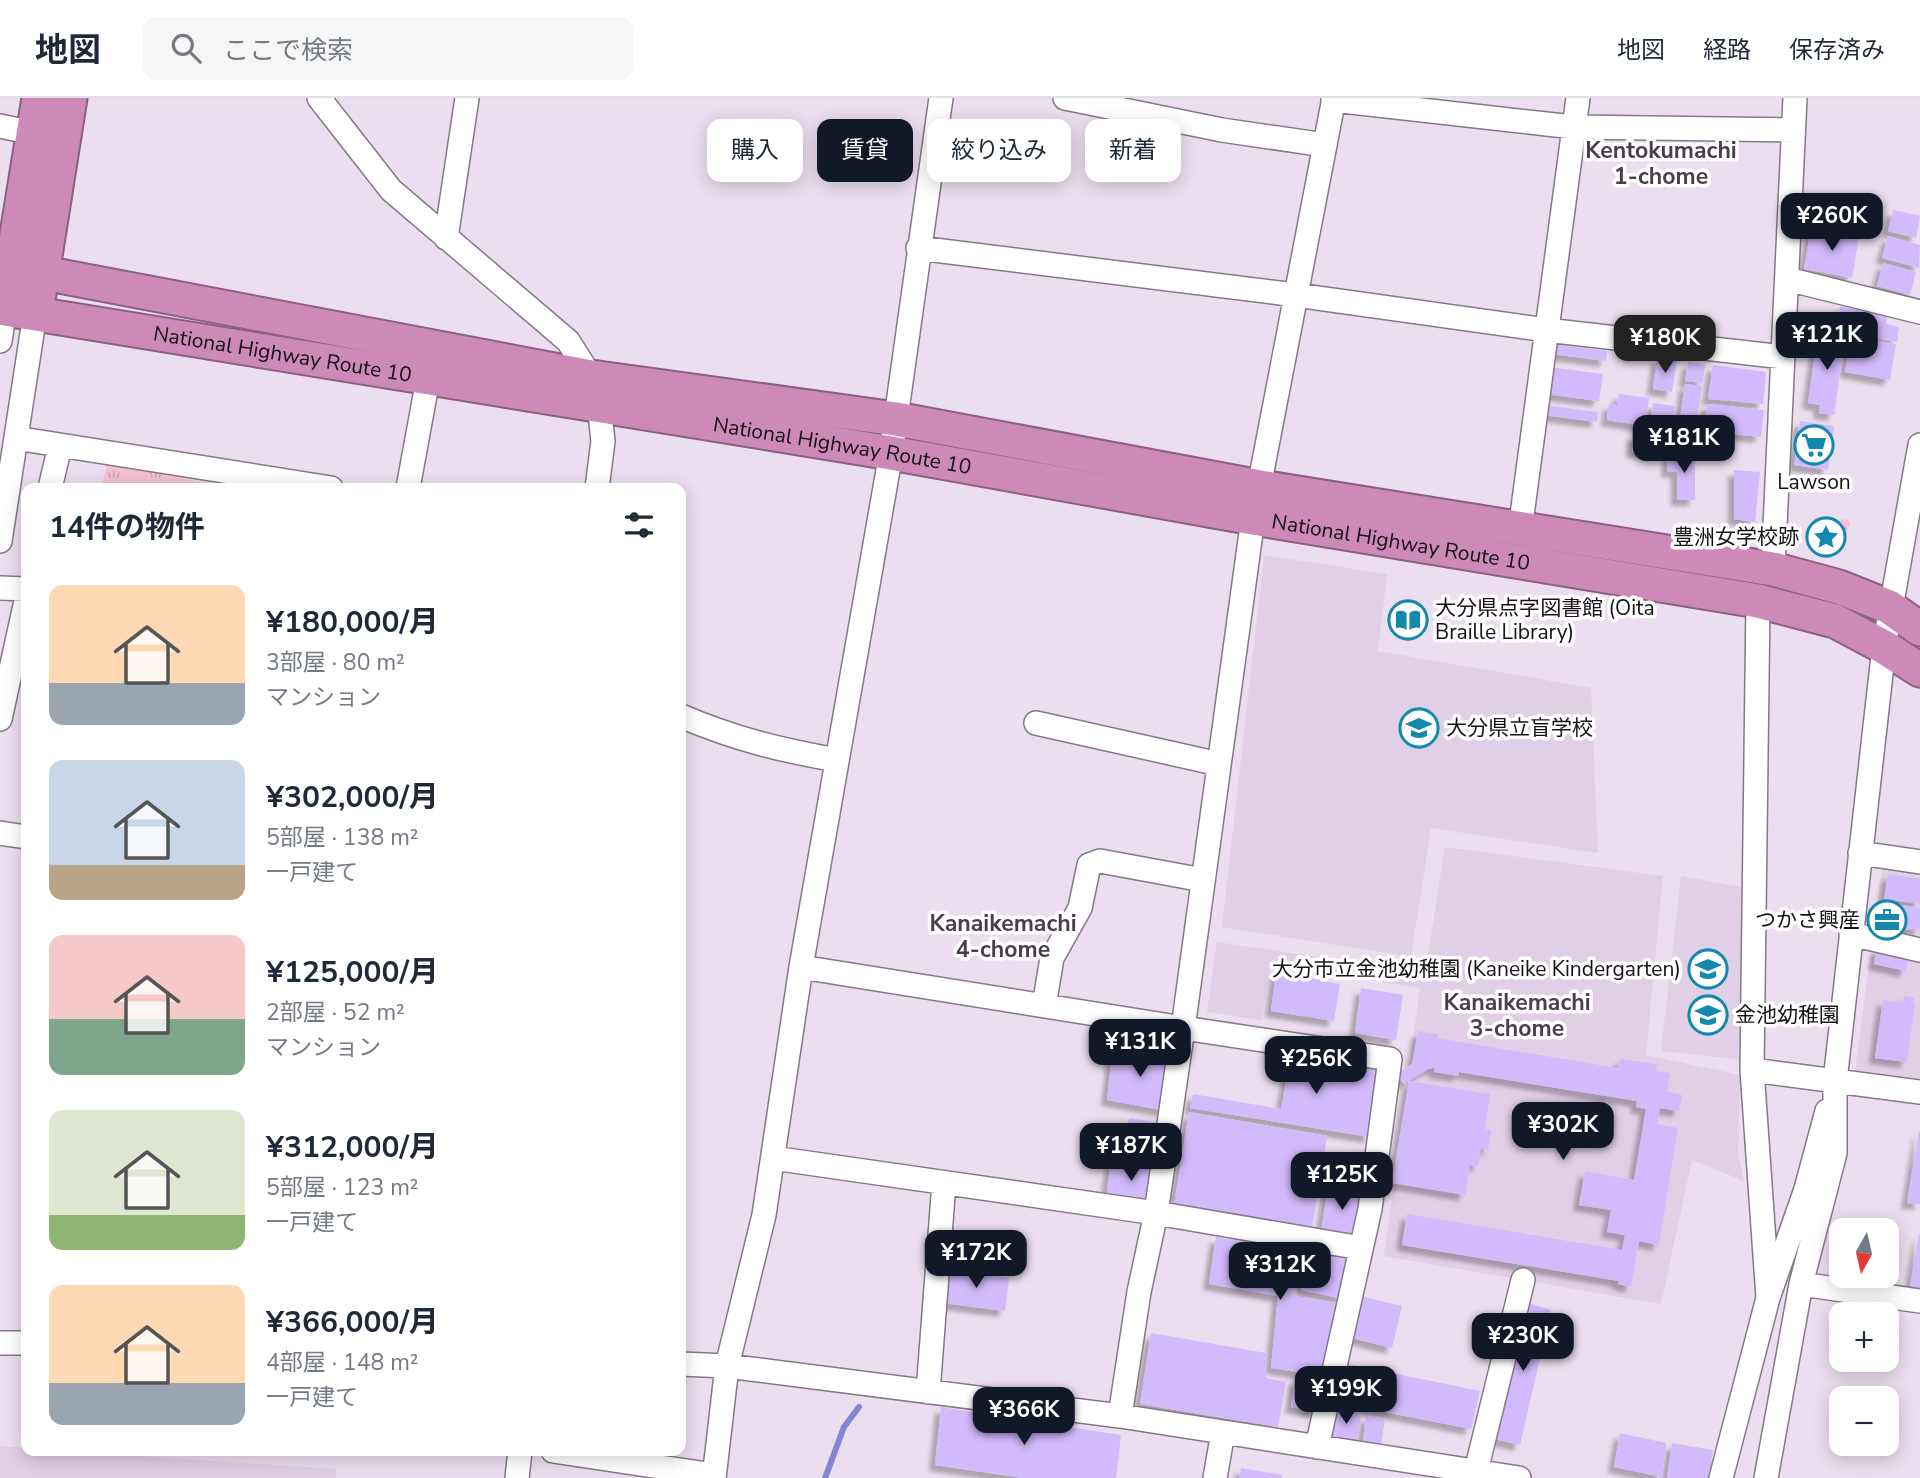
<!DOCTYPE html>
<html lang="ja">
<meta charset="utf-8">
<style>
body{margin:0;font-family:"Nunito Sans","Noto Sans JP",sans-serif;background:#f6f6f7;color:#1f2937;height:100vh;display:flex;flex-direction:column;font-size:26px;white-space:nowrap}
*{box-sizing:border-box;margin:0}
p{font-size:23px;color:#747a83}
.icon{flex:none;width:38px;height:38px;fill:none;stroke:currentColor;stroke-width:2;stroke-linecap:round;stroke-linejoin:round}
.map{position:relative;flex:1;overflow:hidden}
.panel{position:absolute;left:21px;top:385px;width:665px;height:973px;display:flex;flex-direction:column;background:#fff;border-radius:14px;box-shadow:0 4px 18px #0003}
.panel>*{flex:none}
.banner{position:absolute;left:707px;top:21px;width:665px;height:63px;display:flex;gap:14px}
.needle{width:46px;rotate:188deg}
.tools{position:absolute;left:1829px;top:1120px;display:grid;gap:14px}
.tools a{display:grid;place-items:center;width:70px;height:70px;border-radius:14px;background:#fff;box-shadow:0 4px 18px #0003;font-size:35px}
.price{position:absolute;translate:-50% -60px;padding:0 16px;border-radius:14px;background:#111827;color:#fff;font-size:23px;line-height:46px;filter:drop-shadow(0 2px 4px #0008)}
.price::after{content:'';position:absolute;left:50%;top:42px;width:21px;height:16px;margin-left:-10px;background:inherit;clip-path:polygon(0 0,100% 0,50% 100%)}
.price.on{background:#222;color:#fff}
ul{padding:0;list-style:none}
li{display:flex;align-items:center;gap:21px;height:175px;padding:0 28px}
li span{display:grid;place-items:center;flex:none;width:196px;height:140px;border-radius:14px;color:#555}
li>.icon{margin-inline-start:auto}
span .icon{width:84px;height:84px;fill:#fffc;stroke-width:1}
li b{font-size:30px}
h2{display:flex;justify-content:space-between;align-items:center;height:84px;padding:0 28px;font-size:30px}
.pill{padding:0 24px;border-radius:14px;background:#fff;box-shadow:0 4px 18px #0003;font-size:24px;line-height:63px}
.pill.on{background:#111827;color:#fff}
header{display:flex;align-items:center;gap:42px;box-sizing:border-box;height:98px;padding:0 35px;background:#fff;border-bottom:2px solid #e0e1e3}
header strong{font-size:33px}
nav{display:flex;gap:38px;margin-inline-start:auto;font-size:24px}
.search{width:490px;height:63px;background:#f6f6f7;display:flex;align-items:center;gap:18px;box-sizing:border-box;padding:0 24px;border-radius:14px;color:#747a83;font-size:26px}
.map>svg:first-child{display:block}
.built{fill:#e1cfe6}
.grass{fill:url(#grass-dots)}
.park{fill:url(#park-tufts)}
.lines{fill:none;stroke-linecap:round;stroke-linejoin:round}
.stream{stroke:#8585d3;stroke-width:6}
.building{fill:#d2bbfc;filter:url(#shadow)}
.minor-casing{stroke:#847987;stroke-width:26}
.highway-casing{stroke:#8d6080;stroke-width:37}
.minor{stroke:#fff;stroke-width:23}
.highway{stroke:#cd8ab9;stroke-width:33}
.labels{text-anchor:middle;stroke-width:7;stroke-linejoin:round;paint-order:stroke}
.street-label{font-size:21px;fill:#151116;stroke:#fff}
.poi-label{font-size:21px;fill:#151116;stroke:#fff;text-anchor:end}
.neighbourhood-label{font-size:23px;font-weight:bold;fill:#493e4b;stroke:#fff}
</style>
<header>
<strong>地図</strong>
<div class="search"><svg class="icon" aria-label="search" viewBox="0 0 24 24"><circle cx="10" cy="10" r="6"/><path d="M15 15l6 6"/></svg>ここで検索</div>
<nav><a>地図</a><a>経路</a><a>保存済み</a></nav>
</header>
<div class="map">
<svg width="1920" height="1380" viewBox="0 0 1920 1380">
<defs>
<pattern id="grass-dots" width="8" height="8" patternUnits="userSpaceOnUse" patternTransform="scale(1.75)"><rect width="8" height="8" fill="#f5c1d2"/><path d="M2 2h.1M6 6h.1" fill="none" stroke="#d1a5b4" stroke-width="1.8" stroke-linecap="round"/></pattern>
<pattern id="park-tufts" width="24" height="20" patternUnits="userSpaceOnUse" patternTransform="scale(1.75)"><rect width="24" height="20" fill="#f5c1d2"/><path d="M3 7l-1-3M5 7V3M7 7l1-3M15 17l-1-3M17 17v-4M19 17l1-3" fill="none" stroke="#d1a5b4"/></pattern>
<filter id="shadow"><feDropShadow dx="-6" dy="6" stdDeviation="2" flood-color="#0004"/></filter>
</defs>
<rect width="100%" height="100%" fill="#ebdeee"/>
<path class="built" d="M1264 457 1387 476 1378 553 1591 590 1598 755 1431 730 1411 859 1222 829Z
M1445 749 1663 778 1646 957 1740 977 1738 1055 1744 1083 1692 1062 1661 1206 1384 1158 1420 890 1271 866 1261 922 1207 914 1217 844 1425 875Z
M1882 770 1920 776V847L1873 836Z
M1681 778 1746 790 1745 962 1661 953Z
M1872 844 1920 855V983L1855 974Z
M0 1348 26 1350V1353H64L336 1371V1380H0Z"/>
<path class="grass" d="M1844 421 1848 422 1850 426 1842 442 1820 440V434Z"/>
<path class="park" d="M107 366 228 389 101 390Z"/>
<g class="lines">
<path class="stream" d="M825 1380 844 1329 859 1309"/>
</g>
<path class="building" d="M1893 112 1920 118 1916 140 1888 133Z
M1811 131 1859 139 1852 180 1804 171Z
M1888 138 1920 147 1919 170 1882 160Z
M1883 165 1916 174 1910 197 1877 188Z
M1840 209 1866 213 1862 234 1837 230Z
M1869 214 1887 217 1886 226 1899 229 1897 244 1865 239Z
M1818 235 1845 239 1834 317 1819 315 1820 307 1808 305Z
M1851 238 1896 246 1890 282 1845 274Z
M1553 246 1607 253 1606 263 1552 256Z
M1657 260 1677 262 1672 294 1653 291Z
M1688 264 1705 267 1703 285 1685 283Z
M1713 267 1766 274 1763 306 1708 301Z
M1550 269 1603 276 1599 303 1546 296Z
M1685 286 1702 288 1697 323 1680 320Z
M1619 296 1649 300 1645 328 1607 322 1609 306 1617 307Z
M1653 305 1675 308 1674 322 1689 325 1698 331 1695 350H1692L1663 329 1650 326Z
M1707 306 1764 312 1761 339 1704 333Z
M1544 307 1598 314 1597 324 1543 317Z
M1800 323 1834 328 1828 372 1794 367Z
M1633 337H1657L1656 355 1632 354Z
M1668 357H1695V402H1677V374L1667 373Z
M1734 372 1760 374 1755 424 1734 421Z
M1888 776 1920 781V806L1884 801Z
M1883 804 1920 810V831L1914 830 1911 832 1880 827Z
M1877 850 1909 856 1906 873 1874 866Z
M1276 874 1340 886 1334 923 1271 913Z
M1361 890 1403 897 1396 942 1355 935Z
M1904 898 1914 900 1913 906H1915L1907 964 1875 960 1883 902 1903 905Z
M1418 933 1438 936 1437 940 1618 970 1620 961 1657 966 1656 973 1670 975 1667 994 1682 997 1679 1013 1660 1010 1657 1026 1678 1030 1659 1147 1639 1143 1631 1189 1618 1186 1619 1183 1402 1147 1407 1116 1622 1152 1625 1137 1607 1134 1611 1112 1579 1107 1585 1073 1634 1082 1646 1011 1636 1009 1637 1003 1459 974V978L1434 974 1435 970H1433L1428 971 1404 986 1397 977 1412 966Z
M1113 949 1175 961 1167 1013 1107 1002Z
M1292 952 1381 965 1370 1039 1190 1010 1193 996 1281 1011Z
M1409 983 1490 996 1485 1031 1491 1032 1488 1052 1481 1050 1478 1068 1470 1067 1465 1097 1392 1085Z
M1189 1014 1327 1038 1312 1131 1174 1107Z
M1129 1020 1165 1026 1159 1064 1123 1057Z
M1919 1033H1920V1106L1907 1105Z
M1111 1061 1158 1069 1151 1108 1106 1101Z
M1328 1090 1364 1096 1356 1138 1321 1133Z
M1919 1136H1920V1190L1910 1189Z
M1216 1139 1300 1152 1294 1198 1343 1206 1324 1278 1271 1270 1278 1198 1209 1186Z
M1307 1150 1353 1157 1343 1201 1301 1192Z
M946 1172 1009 1180 1005 1213 942 1205Z
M1361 1198 1402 1208 1392 1250 1352 1240Z
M1525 1204 1551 1212 1520 1347 1495 1341Z
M1151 1235 1266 1255V1280L1286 1284 1278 1329 1140 1306Z
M1348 1266 1480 1293 1471 1331 1340 1305Z
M1295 1281 1322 1286 1317 1314 1291 1309Z
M941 1309 1121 1337 1116 1380H1023L935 1367Z
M1336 1311 1361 1317 1357 1344 1330 1339Z
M1366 1318 1385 1321 1381 1347 1363 1344Z
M1620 1335 1666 1345 1662 1379 1614 1369Z
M1672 1345 1713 1352 1709 1380H1667Z
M1241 1370 1282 1377 1281 1380H1239Z"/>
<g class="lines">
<g class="minor-casing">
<path id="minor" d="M319 0 391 92 568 243 591 279 599 307 603 343 597 390
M1065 0 1222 32 1325 47
M1333 2 1573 29 1793 32
M0 28 33 35
M446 140 467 0
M918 150 1296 197 1546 232 1783 259
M1787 181 1920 214
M0 243 5 211
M28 342 331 390
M50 390 60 348
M408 390 428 281
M1520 432 1578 0
M0 443 35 216
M1773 471 1795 0
M0 490 26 491
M1758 503 1752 972 1768 1200
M681 618C735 641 780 652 837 662
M0 621 26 503
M1036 625 1219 666
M0 735 26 739
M1860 755 1920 764
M1851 836 1920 852
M801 869 1183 930 1156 1115 1139 1194 1120 1318
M1044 908 1052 860 1080 810 1089 767 1100 763 1203 782
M1752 972 1920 994
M773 1060 1156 1115 1361 1150
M1801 1186 1920 1203
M0 1245H26
M681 1266 727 1268 1120 1318 1519 1380
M928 1294 944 1085
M1317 1349 1370 1111 1390 961 1183 930 1253 420 1334 0
M553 1353 714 1377
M1476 1373 1523 1182
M517 1380 520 1353
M714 1380 727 1268 764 1117 801 869 891 355 941 0
M1215 1380 1223 1334
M1721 1380 1768 1200 1806 1091 1827 1013
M1766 1380 1801 1186 1835 1055V983L1884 549 1920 347"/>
</g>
<g class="highway-casing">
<g id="highway">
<path id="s1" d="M39 0 5 211 891 355 1253 420 1758 503 1835 523 1884 549 1920 572"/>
<path d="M12 169 591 279 896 321 1260 389 1773 471 1839 489 1889 509 1920 531"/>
<path d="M39 196 70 0"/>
</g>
</g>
<use href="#minor" class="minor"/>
<use href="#highway" class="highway"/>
</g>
<defs>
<g id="supermarket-ring" transform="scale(2.0125)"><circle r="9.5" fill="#fff" stroke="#1588ad" stroke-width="1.5"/><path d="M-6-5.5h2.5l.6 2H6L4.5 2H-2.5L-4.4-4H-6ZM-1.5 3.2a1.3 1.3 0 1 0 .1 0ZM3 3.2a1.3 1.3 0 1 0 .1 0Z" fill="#1588ad"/></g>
<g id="sight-ring" transform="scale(2.0125)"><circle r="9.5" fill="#fff" stroke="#1588ad" stroke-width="1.5"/><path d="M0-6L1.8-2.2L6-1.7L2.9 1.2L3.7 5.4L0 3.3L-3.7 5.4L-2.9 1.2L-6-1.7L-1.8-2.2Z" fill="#1588ad"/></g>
<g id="library-ring" transform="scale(2.0125)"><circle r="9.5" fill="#fff" stroke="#1588ad" stroke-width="1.5"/><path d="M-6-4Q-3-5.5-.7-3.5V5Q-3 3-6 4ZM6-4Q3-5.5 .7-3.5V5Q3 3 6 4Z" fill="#1588ad"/></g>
<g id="school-ring" transform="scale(2.0125)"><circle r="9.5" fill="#fff" stroke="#1588ad" stroke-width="1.5"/><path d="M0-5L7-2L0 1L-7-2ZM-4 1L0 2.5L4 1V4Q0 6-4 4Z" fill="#1588ad"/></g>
<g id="office-ring" transform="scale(2.0125)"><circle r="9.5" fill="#fff" stroke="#1588ad" stroke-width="1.5"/><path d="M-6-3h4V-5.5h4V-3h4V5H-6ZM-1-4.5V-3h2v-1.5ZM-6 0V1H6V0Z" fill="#1588ad"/></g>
</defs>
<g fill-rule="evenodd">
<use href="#supermarket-ring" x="1814" y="347"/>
<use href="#sight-ring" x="1826" y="439"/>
<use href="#library-ring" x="1408" y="522"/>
<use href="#school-ring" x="1419" y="630"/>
<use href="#office-ring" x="1887" y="822"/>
<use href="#school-ring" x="1708" y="871"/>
<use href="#school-ring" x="1708" y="917"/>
</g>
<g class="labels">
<g class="street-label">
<text dy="7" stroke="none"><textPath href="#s1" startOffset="495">National Highway Route 10</textPath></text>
<text dy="7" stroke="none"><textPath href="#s1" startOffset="1062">National Highway Route 10</textPath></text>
<text dy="7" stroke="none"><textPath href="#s1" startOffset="1629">National Highway Route 10</textPath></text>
</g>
<g class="poi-label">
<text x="1814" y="391" text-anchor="middle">Lawson</text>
<text x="1799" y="446">豊洲女学校跡</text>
<text x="1435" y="517" text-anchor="start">大分県点字図書館 (Oita<tspan x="1435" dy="24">Braille Library)</tspan></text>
<text x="1446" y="637" text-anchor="start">大分県立盲学校</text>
<text x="1860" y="829">つかさ興産</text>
<text x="1681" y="878">大分市立金池幼稚園 (Kaneike Kindergarten)</text>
<text x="1735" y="924" text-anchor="start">金池幼稚園</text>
</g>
<g class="neighbourhood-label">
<text x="1661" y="60">Kentokumachi<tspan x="1661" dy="26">1-chome</tspan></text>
<text x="1003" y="833">Kanaikemachi<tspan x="1003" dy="26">4-chome</tspan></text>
<text x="1517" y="912">Kanaikemachi<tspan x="1517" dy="26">3-chome</tspan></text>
</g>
</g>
</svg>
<div class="tools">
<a><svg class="needle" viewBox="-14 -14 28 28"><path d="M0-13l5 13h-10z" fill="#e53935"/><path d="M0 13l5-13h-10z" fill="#747a83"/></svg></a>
<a>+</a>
<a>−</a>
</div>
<b class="price" style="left:1832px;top:155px">¥260K</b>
<b class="price" style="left:1827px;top:274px">¥121K</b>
<b class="price on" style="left:1665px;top:277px">¥180K</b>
<b class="price" style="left:1684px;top:377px">¥181K</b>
<b class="price" style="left:1140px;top:981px">¥131K</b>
<b class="price" style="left:1316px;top:998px">¥256K</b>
<b class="price" style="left:1563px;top:1064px">¥302K</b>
<b class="price" style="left:1131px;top:1085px">¥187K</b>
<b class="price" style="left:1342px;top:1114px">¥125K</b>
<b class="price" style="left:976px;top:1192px">¥172K</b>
<b class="price" style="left:1280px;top:1204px">¥312K</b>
<b class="price" style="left:1523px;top:1275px">¥230K</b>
<b class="price" style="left:1346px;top:1328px">¥199K</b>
<b class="price" style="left:1024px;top:1349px">¥366K</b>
<div class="banner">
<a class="pill">購入</a>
<a class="pill on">賃貸</a>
<a class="pill">絞り込み</a>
<a class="pill">新着</a>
</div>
<section class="panel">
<h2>14件の物件<svg class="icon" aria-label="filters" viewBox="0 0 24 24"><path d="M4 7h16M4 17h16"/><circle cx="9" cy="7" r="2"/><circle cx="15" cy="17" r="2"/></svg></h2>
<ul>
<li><span style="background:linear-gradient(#ffd9b3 70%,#9aa5b1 0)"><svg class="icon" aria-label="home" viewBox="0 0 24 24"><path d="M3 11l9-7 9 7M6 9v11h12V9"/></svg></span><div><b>¥180,000/月</b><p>3部屋 · 80 m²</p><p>マンション</p></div></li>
<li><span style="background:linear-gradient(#c9d6e8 75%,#b9a48a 0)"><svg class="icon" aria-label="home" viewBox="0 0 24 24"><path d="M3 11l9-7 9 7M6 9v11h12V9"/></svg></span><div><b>¥302,000/月</b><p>5部屋 · 138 m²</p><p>一戸建て</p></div></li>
<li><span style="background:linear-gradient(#f6c9c9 60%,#7fa58c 0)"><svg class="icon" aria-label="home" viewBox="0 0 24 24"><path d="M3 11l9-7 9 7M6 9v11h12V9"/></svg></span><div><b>¥125,000/月</b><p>2部屋 · 52 m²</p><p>マンション</p></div></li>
<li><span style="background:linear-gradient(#dfe7d0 75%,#8fb573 0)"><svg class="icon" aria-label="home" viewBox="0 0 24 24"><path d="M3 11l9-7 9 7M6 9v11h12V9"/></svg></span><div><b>¥312,000/月</b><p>5部屋 · 123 m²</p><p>一戸建て</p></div></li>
<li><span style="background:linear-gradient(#ffd9b3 70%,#9aa5b1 0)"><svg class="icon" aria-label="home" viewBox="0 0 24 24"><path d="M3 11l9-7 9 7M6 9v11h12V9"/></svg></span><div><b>¥366,000/月</b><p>4部屋 · 148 m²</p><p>一戸建て</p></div></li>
</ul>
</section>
</div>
